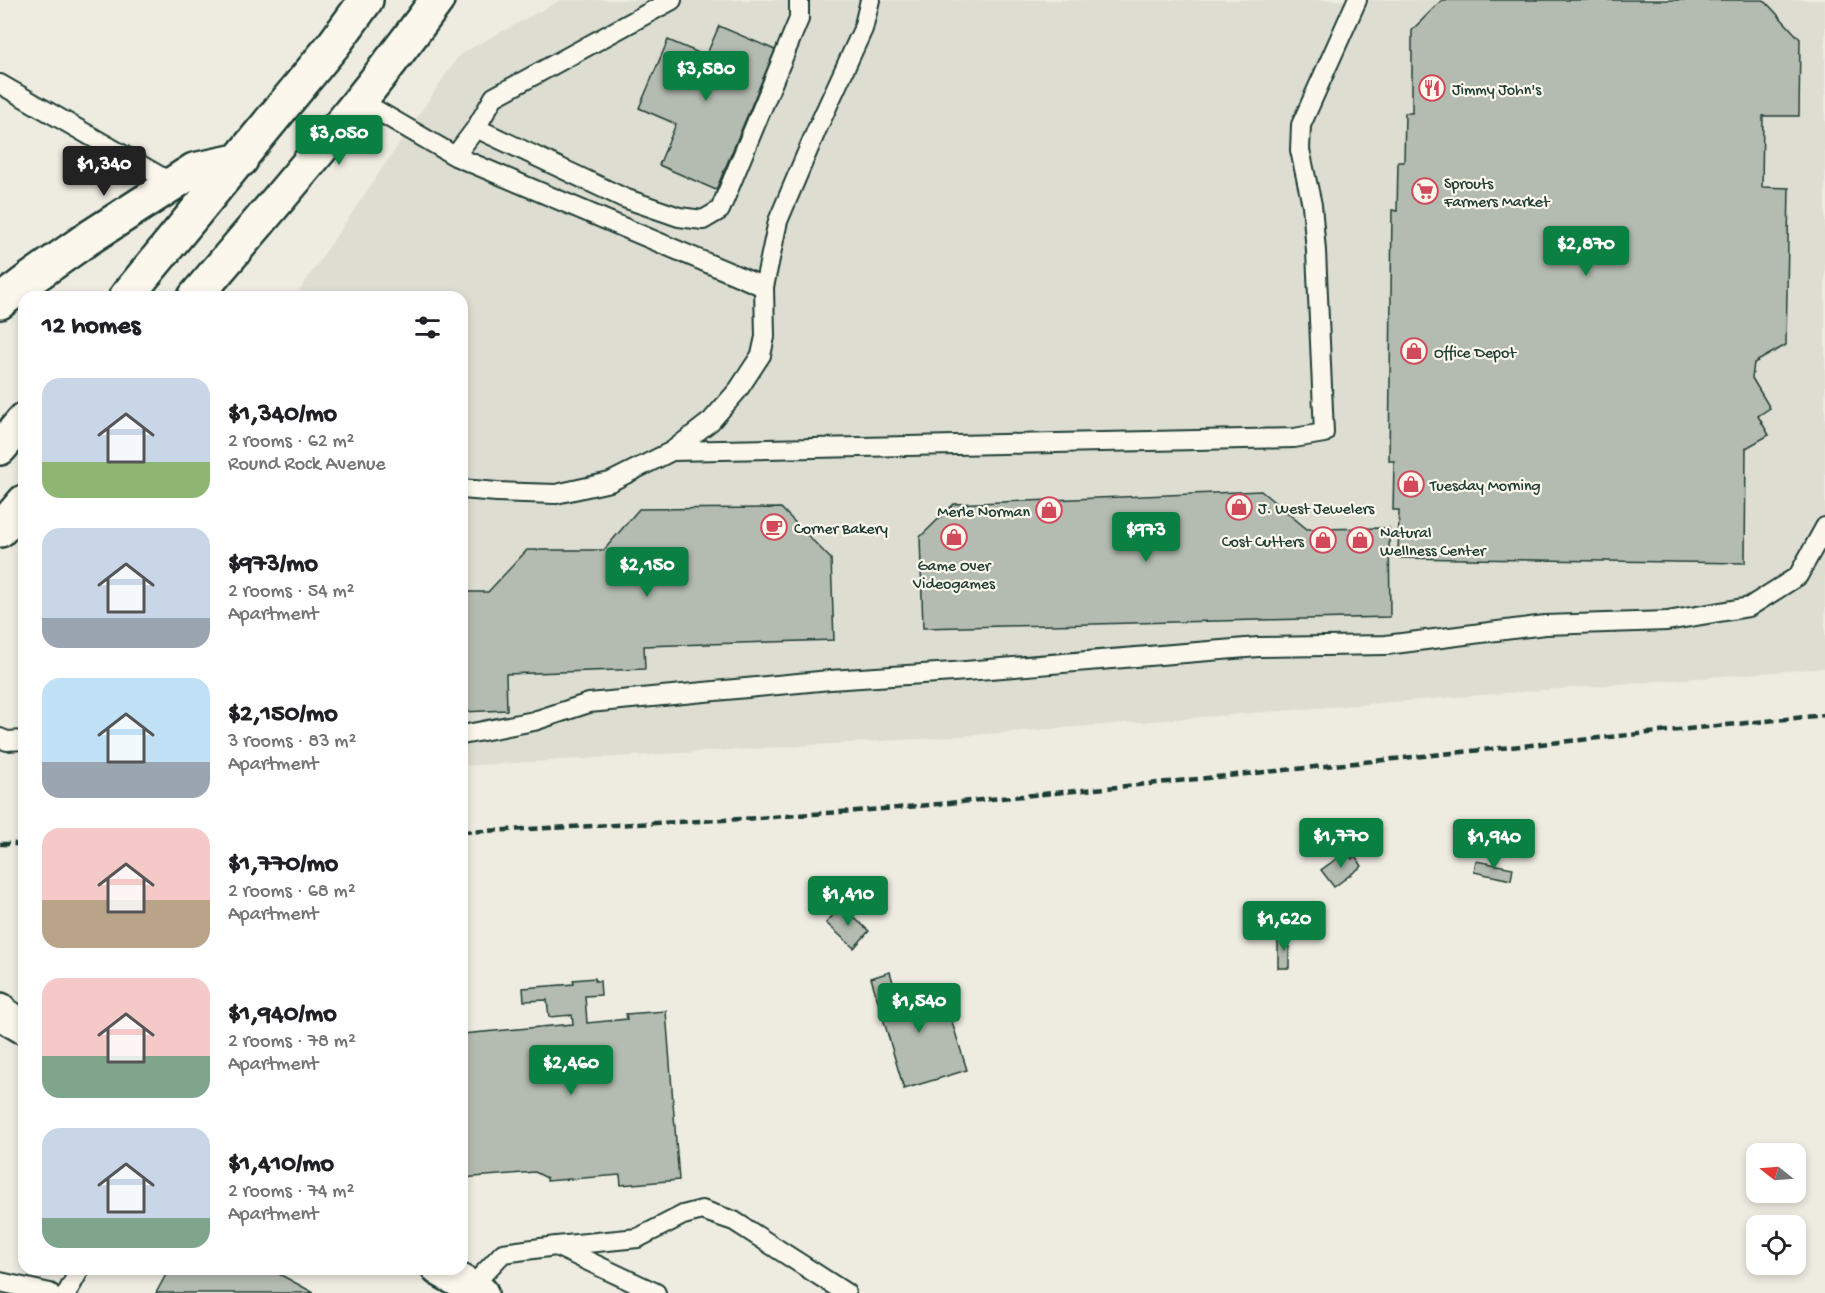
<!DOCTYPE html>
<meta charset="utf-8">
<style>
body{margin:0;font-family:"Gochi Hand",sans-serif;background:#f6f6f6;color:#202124;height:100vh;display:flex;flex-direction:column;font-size:22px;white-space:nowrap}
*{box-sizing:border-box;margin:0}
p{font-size:20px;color:#757577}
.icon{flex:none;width:33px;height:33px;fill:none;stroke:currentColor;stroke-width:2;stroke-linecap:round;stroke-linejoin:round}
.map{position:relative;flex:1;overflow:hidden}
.sheet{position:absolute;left:18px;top:291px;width:450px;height:984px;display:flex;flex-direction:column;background:#fff;border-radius:18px;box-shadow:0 3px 9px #0003}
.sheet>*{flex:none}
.needle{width:39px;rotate:287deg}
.tools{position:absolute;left:1746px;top:1143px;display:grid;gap:12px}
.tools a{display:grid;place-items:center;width:60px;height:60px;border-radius:12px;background:#fff;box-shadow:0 3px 9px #0003;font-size:30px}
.price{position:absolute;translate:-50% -51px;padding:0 14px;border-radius:6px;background:#0b8043;color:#fff;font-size:20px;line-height:39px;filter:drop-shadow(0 2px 3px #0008)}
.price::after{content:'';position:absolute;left:50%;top:36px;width:18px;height:14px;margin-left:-9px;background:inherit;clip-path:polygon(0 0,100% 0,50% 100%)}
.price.current{background:#222;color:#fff}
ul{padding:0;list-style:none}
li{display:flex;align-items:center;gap:18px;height:150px;padding:0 24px}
li span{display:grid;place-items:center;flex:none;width:168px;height:120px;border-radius:18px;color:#555}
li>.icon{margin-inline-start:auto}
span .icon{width:72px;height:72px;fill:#fffc;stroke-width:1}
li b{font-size:26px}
h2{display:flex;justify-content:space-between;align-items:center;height:72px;padding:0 24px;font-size:26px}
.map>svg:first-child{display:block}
.built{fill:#ddddd2}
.building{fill:#b4bbb0;stroke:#1f3d34;stroke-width:1.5}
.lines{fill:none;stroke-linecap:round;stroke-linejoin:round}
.service-casing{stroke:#1f3d34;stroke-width:22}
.minor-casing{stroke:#1f3d34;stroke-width:38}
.secondary-casing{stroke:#1f3d34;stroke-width:38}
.service{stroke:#fbf7ec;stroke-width:18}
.minor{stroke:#fbf7ec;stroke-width:33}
.secondary{stroke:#fbf7ec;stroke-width:33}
.rail{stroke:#1f3d34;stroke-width:4.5;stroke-dasharray:9 4.5;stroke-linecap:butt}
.labels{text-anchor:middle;stroke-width:4.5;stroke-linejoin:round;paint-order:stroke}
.poi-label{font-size:16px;fill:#1f3d34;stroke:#fbf7ec;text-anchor:start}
</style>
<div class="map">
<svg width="1825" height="1293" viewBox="0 0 1825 1293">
<rect width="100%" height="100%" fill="#eeece1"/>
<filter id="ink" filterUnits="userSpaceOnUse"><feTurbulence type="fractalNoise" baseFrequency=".0167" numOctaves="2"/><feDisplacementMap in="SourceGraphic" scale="12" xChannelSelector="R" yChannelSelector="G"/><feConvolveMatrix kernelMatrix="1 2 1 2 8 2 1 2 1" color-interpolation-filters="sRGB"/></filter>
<g filter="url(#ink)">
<path class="built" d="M561 0H1825V668L950 737 462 766V297H295L460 54Z"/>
<path class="building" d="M1442 0H1764L1800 39 1799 116H1763L1762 187 1789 188 1786 345 1754 363 1752 378 1770 408 1758 416 1769 435 1746 448 1745 563 1398 558 1399 510H1393L1394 461H1389L1392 210 1397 211 1398 162H1404L1405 113H1412V30Z
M719 26 775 50 716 190 659 165 676 124 639 108 668 40 706 56Z
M1261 491 1307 529 1389 528 1390 617 923 628 920 537 954 504Z
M781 508 831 559 834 640 644 646 645 669 506 674 507 710 462 712V592H488L527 550H604L639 509Z
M1346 852 1352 859 1355 856 1362 866 1334 887 1321 870Z
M1476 861 1513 868 1511 880 1474 872Z
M841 906 869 931 854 948 826 923Z
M1289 936V968H1278V937Z
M890 972 899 1003 942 990 967 1070 904 1089 871 978Z
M595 978V981H600L601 995 585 996 587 1023 627 1019 626 1014 666 1011 679 1180 621 1185 620 1175 547 1181V1178L535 1172 462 1178V1034L573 1024 572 1015 549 1017 547 1000 524 1001 523 988 574 984 573 980Z
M169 1269H270L314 1293H156Z"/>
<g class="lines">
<g class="service-casing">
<path id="service" d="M0 84 172 183
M359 100 455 156 764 287
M476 128 624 198 679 217 703 220 720 210 799 19V0
M455 156 476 128 494 97 672 0
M672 451 1294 438 1324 433 1316 251 1312 205 1300 150 1301 125 1357 0
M462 489 497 492 556 494 610 482 672 451 711 421 738 390 761 355 765 337 764 287 778 221 817 129 863 29 870 0
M462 735 534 721 589 703 830 680 953 672 1258 647 1386 645 1545 625 1667 621 1749 607 1798 576 1825 527
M0 738 7 741 24 740
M556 1246 638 1238 683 1215 702 1210 734 1221 846 1293
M0 1282 50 1293
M471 1287 503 1253 556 1246 656 1293
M67 1293 80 1269"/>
</g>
<g class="minor-casing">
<path id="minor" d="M0 1010 2 1014 24 1027
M439 1269 481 1293"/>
</g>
<g class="secondary-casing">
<path id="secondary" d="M126 297 334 44 366 0
M195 297C278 200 362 103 437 0
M0 302 30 279 87 239 194 170 241 160
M0 448 24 420
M0 530 24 502"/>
</g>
<use href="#service" class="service"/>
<use href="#minor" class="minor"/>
<use href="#secondary" class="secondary"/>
<path class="rail" d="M462 832 743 819 897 808 1158 783 1825 715
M0 844H24"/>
</g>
</g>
<defs>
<g id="restaurant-ring" transform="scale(1.35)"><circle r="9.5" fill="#fbf7ec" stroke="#d1495b" stroke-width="1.5"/><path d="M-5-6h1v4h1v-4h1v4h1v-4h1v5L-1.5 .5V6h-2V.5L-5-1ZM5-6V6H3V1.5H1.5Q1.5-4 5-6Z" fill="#d1495b"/></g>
<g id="supermarket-ring" transform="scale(1.35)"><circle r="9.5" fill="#fbf7ec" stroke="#d1495b" stroke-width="1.5"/><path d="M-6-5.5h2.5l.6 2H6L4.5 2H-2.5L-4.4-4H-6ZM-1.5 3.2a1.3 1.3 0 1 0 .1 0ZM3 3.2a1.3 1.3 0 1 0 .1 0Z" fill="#d1495b"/></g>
<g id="shop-ring" transform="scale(1.35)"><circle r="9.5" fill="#fbf7ec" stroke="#d1495b" stroke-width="1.5"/><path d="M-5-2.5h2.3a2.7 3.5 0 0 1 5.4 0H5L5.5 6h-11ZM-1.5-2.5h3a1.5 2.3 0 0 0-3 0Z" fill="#d1495b"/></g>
<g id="cafe-ring" transform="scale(1.35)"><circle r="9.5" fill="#fbf7ec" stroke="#d1495b" stroke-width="1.5"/><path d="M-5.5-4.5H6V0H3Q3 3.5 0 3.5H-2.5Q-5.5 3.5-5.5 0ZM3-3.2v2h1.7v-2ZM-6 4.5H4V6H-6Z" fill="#d1495b"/></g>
</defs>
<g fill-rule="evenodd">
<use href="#restaurant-ring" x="1432" y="88"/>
<use href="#supermarket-ring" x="1425" y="191"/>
<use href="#shop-ring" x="1414" y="351"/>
<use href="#shop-ring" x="1411" y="484"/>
<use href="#shop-ring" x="1239" y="507"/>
<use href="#shop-ring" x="1049" y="510"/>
<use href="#cafe-ring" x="774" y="527"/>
<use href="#shop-ring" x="954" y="537"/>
<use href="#shop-ring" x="1323" y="540"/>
<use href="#shop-ring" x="1360" y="540"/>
</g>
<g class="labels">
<g class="poi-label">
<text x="1452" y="94">Jimmy John's</text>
<text x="1444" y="188">Sprouts<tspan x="1444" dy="18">Farmers Market</tspan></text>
<text x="1434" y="357">Office Depot</text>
<text x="1430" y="490">Tuesday Morning</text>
<text x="1258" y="513">J. West Jewelers</text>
<text x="1030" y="516" text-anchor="end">Merle Norman</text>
<text x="794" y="533">Corner Bakery</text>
<text x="1380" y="537">Natural<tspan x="1380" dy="18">Wellness Center</tspan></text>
<text x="1304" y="546" text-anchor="end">Cost Cutters</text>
<text x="954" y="570" text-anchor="middle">Game Over<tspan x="954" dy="18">Videogames</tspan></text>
</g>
</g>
</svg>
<div class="tools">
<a><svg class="needle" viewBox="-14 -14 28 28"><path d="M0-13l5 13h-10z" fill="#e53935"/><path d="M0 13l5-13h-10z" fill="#757577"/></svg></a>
<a><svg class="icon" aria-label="locate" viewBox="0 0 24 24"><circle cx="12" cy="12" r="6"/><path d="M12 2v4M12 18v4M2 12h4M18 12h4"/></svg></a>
</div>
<b class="price" style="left:706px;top:102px">$3,580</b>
<b class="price" style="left:339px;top:166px">$3,050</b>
<b class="price current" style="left:104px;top:197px">$1,340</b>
<b class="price" style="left:1586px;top:277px">$2,870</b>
<b class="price" style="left:1146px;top:563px">$973</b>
<b class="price" style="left:647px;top:598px">$2,150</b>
<b class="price" style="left:1341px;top:869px">$1,770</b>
<b class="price" style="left:1494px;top:870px">$1,940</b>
<b class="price" style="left:848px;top:927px">$1,410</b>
<b class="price" style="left:1284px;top:952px">$1,620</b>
<b class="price" style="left:919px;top:1034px">$1,540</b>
<b class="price" style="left:571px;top:1096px">$2,460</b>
<section class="sheet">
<h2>12 homes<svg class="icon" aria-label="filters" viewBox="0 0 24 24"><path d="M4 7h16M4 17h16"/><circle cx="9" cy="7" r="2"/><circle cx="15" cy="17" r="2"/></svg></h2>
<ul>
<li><span style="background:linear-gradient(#c9d6e8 70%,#8fb573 0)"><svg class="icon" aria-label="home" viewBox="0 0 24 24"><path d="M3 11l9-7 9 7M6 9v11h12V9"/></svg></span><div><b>$1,340/mo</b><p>2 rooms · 62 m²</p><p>Round Rock Avenue</p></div></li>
<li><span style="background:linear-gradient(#c9d6e8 75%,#9aa5b1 0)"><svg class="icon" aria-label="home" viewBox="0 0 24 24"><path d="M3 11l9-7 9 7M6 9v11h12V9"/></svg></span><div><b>$973/mo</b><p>2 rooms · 54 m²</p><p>Apartment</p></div></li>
<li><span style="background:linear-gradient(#bfe0f5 70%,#9aa5b1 0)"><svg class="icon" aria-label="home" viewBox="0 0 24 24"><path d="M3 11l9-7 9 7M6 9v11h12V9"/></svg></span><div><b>$2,150/mo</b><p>3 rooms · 83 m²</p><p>Apartment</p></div></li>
<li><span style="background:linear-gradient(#f6c9c9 60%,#b9a48a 0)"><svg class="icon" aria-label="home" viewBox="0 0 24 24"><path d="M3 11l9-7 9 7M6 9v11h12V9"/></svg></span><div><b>$1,770/mo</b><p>2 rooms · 68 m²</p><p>Apartment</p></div></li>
<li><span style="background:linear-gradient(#f6c9c9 65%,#7fa58c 0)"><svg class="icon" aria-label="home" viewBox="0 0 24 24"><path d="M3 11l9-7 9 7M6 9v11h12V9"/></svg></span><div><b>$1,940/mo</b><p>2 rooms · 78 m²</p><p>Apartment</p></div></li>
<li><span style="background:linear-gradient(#c9d6e8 75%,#7fa58c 0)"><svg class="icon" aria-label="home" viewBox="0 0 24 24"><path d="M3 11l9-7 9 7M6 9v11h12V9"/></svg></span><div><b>$1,410/mo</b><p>2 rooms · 74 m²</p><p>Apartment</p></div></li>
</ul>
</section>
</div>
